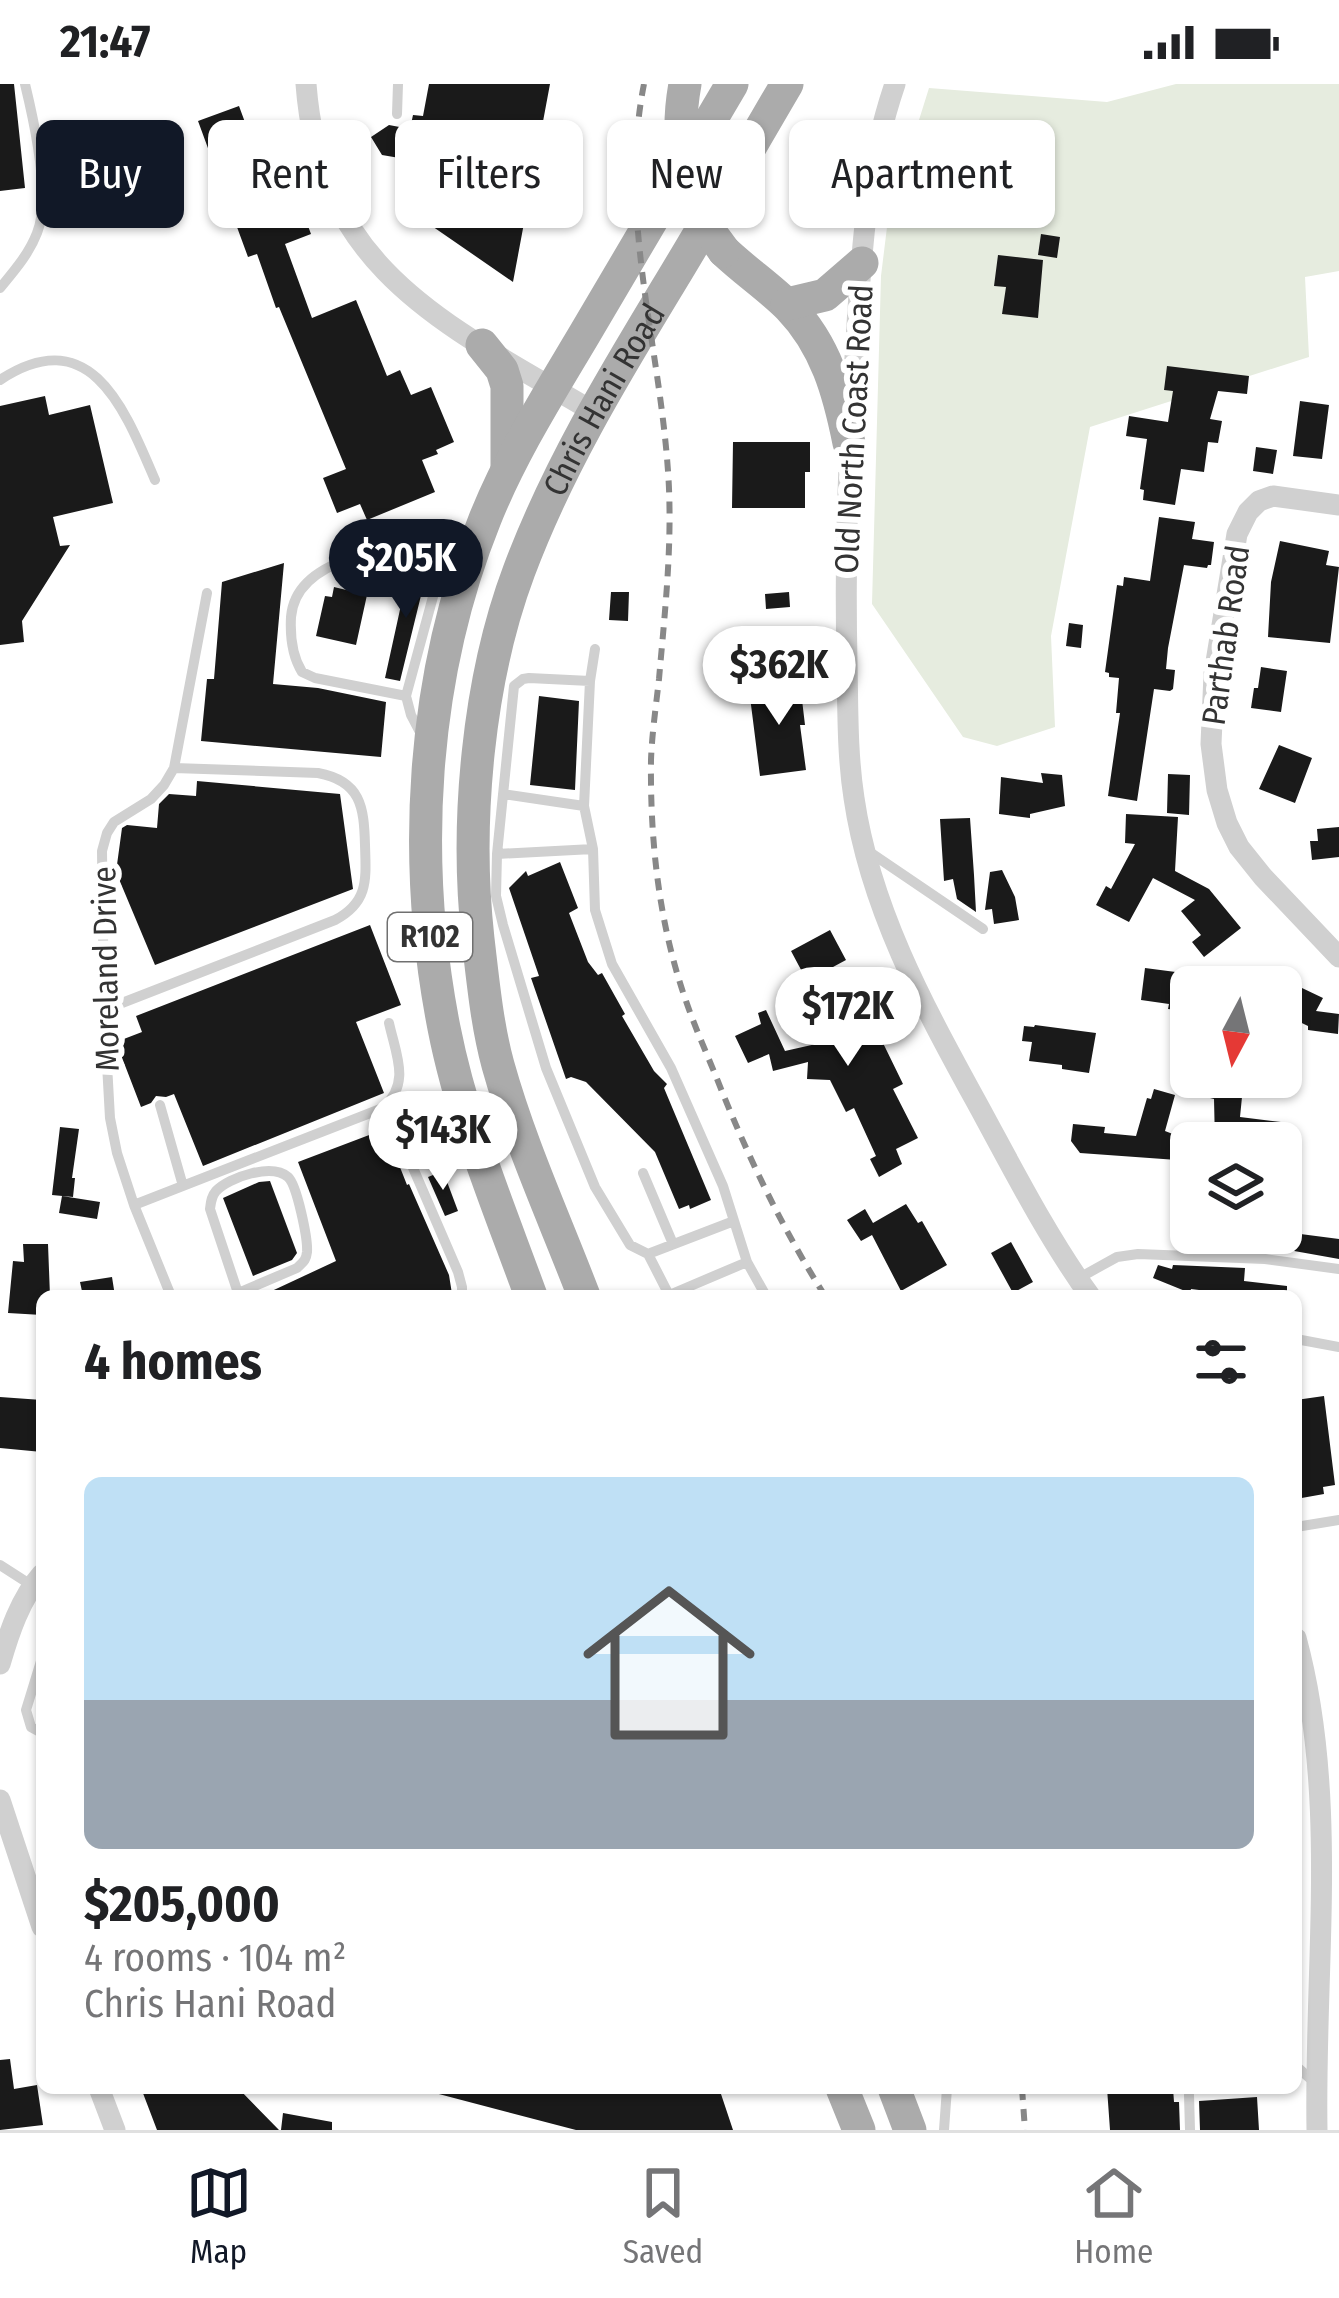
<!DOCTYPE html>
<meta charset="utf-8">
<style>
body{margin:0;font-family:"Fira Sans Condensed",sans-serif;background:#f6f6f6;color:#202124;height:100vh;display:flex;flex-direction:column;font-size:45px;white-space:nowrap}
*{box-sizing:border-box;margin:0}
p{font-size:39px;color:#757577}
.icon{flex:none;width:66px;height:66px;fill:none;stroke:currentColor;stroke-width:2;stroke-linecap:round;stroke-linejoin:round}
.map{position:relative;flex:1;overflow:hidden}
.sheet{position:absolute;left:36px;top:1206px;width:1266px;height:804px;display:flex;flex-direction:column;background:#fff;border-radius:18px;box-shadow:0 3px 9px #0004}
.sheet>*{flex:none}
.hud{position:absolute;left:36px;top:36px;width:1269px;height:108px;display:flex;gap:24px}
.needle{width:78px;rotate:187deg}
.fabs{position:absolute;left:1170px;top:882px;display:grid;gap:24px}
.fabs a{display:grid;place-items:center;width:132px;height:132px;border-radius:18px;background:#fff;box-shadow:0 3px 9px #0004;font-size:60px}
.price{position:absolute;translate:-50% -102px;padding:0 27px;border-radius:42px;background:#fff;color:#222;font-size:39px;line-height:78px;filter:drop-shadow(0 3px 6px #0008)}
.price::after{content:'';position:absolute;left:50%;top:72px;width:36px;height:27px;margin-left:-18px;background:inherit;clip-path:polygon(0 0,100% 0,50% 100%)}
.price.selected{background:#111827;color:#fff}
ul{padding:0;list-style:none}
li{display:grid;align-content:center;gap:24px;height:636px;padding:0 48px}
li+li{border-top:3px solid #e0e0e0}
li span{display:grid;place-items:center;height:372px;border-radius:18px;color:#555}
li>.icon{margin-inline-start:auto}
span .icon{width:216px;height:216px;fill:#fffc;stroke-width:1}
li b{font-size:51px}
h2{display:flex;justify-content:space-between;align-items:center;height:144px;padding:0 48px;font-size:51px}
.pill{padding:0 42px;border-radius:18px;background:#fff;box-shadow:0 3px 9px #0004;font-size:42px;line-height:108px}
.pill.selected{background:#111827;color:#fff}
.status{display:flex;justify-content:space-between;align-items:center;height:84px;padding:0 60px;background:#fff;direction:ltr}
.status svg{height:33px;fill:currentColor}
.menu{display:flex;justify-content:space-around;align-items:center;height:168px;border-top:3px solid #e0e0e0;background:#fff;font-size:33px;color:#757577}
.menu a{display:grid;justify-items:center;gap:6px}
.menu .selected{color:#111827}
.map>svg:first-child{display:block}
.green{fill:#e6ecdf}
.building{fill:#1a1a1a}
.lines{fill:none;stroke-linecap:round;stroke-linejoin:round}
.lane{stroke:#d0d0d0;stroke-width:10}
.street{stroke:#d0d0d0;stroke-width:21}
.primary{stroke:#ababab;stroke-width:33}
.rail{stroke:#888;stroke-width:6;stroke-dasharray:12 9;stroke-linecap:butt}
.primary-bridge{stroke:#ababab;stroke-width:33}
.labels{text-anchor:middle;stroke-width:12;stroke-linejoin:round;paint-order:stroke}
.shield{fill:#fff;stroke:#707070;stroke-width:3}
.shield-label{font-size:30px;font-weight:bold;fill:#333}
.street-label{font-size:33px;fill:#333;stroke:#fff}
</style>
<div class="status"><b>21:47</b><svg viewBox="0 0 49 12"><path d="M0 12V9h3v3zM5 12V6h3v6zM10 12V3h3v9zM15 12V0h3v12zM26 1h20v11H26zM47 4h2v5h-2z"/></svg></div>
<div class="map">
<svg width="1339" height="2046" viewBox="0 0 1339 2046">
<rect width="100%" height="100%" fill="#fff"/>
<path class="green" d="M1176 0H1339V187L1305 193 1309 273 1090 343 1051 552 1055 643 997 662 963 653 872 520 881 192 888 135 929 4 1107 18Z"/>
<path class="building" d="M0 0H14L25 104 0 107Z
M429 0H550L513 198 413 129 423 78 382 71 371 53 389 41 410 45 413 31 423 32Z
M239 22 279 131 301 123 311 150 285 160 312 234 356 216 387 292 400 286 411 311 431 303 454 358 436 366 438 370 422 376 435 408 367 436 360 420 337 429 323 394 346 385 279 223 276 224 257 170 248 173 198 37Z
M1041 150 1060 153 1057 174 1038 171Z
M998 171 1043 176 1038 234 1002 230 1006 203 994 202Z
M1167 282 1249 292 1247 310 1218 307 1210 335 1222 337 1218 359 1208 358 1204 388 1181 385 1175 421 1143 416 1144 406 1140 405 1147 355 1126 352 1129 332 1168 338 1173 307 1164 306Z
M45 312 49 331 90 321 113 419 53 433 60 462 70 461 22 537 24 558 0 561V322Z
M1300 317 1329 321 1322 375 1293 372Z
M733 358H810V388H805V424H732Z
M1256 363 1277 366 1273 390 1253 387Z
M1159 433 1195 438 1192 455 1214 458 1211 481H1208L1207 484 1184 481 1168 564 1166 585 1175 586 1173 605 1170 607 1154 605 1137 717 1108 712 1120 629H1116L1119 594 1109 593V589L1105 588 1117 501 1123 502 1124 493 1150 497Z
M1280 457 1329 467 1326 481 1339 483 1330 559 1268 553 1271 498Z
M284 479 273 600 318 604 386 618 381 673 201 657 207 595H214L222 498Z
M410 480 428 483 400 597 385 594Z
M334 503 367 511 356 561 316 552 325 512 332 513Z
M611 508H629L628 537 609 536Z
M789 508 790 523 766 525 765 510Z
M1069 539 1083 541 1081 564 1066 562Z
M1261 583 1287 587 1281 628 1251 624 1254 604H1258Z
M800 599 805 641H800L806 686 760 692 749 605Z
M539 612 579 617 575 706 530 701Z
M1279 661 1312 674 1295 719 1259 705Z
M1041 689 1062 691 1065 722 1030 730V734L999 730 1001 693 1043 699Z
M1168 690 1190 691 1189 731 1167 729Z
M197 697 340 710 353 805 155 881 116 788 122 744 127 741 157 744 159 720 169 710 196 712Z
M1126 730 1178 733 1175 787 1209 805 1241 844 1204 873 1192 858 1201 851 1181 827 1195 816 1153 794 1129 838 1096 821 1106 802 1111 805 1135 760 1125 759Z
M970 734 974 791 976 828 957 815 953 795 944 797 940 735Z
M1339 743V773L1312 776 1310 757H1318L1317 745Z
M560 778 578 824 569 829 588 878 598 891 602 889 625 930 622 932 654 987 667 1000 664 1004 711 1116 690 1125 689 1121 679 1125 655 1068 586 998 571 993 566 995 531 894 539 892 509 804 526 787 528 792Z
M1002 786 1015 813 1019 836 994 840 992 825 985 826 990 788Z
M370 841 401 921 356 938 384 1009 203 1082 174 1010 166 1013 156 1012 151 1019 141 1023 116 958 142 948 136 932Z
M830 846 846 876 807 897 791 867Z
M1145 884 1191 890V924L1188 923V927L1168 925 1169 920 1141 916Z
M1281 894 1323 914 1316 927 1339 930 1338 950 1308 946V942L1281 929Z
M879 910 893 957 883 959 903 1000 893 1005 918 1054 896 1065 902 1080 879 1093 870 1075 876 1072 854 1024 846 1028 830 996 807 995 808 978 773 987 769 970 748 979 735 952 761 940 758 929 766 926 785 967 816 960 810 938 825 935 822 924Z
M1035 941 1096 949 1089 989 1062 985V981L1029 977 1032 958 1022 957 1024 942 1034 943Z
M1212 993H1244L1240 1033 1281 1038 1279 1059H1215L1214 1015 1210 1014Z
M1154 1005 1175 1011 1165 1047 1191 1057V1077L1080 1069 1071 1057 1073 1040 1105 1043 1104 1049 1136 1052 1147 1014 1151 1015Z
M60 1043 79 1045 72 1094H75L73 1113 52 1111Z
M385 1045 407 1101 409 1100 449 1191 452 1210 261 1212 336 1177 298 1078Z
M443 1087 458 1127 445 1132 428 1093Z
M270 1097 297 1169 292 1176 253 1192 223 1114 259 1098Z
M62 1112 100 1118 97 1135 59 1129Z
M906 1120 918 1139 922 1137 947 1181 901 1207 872 1151 861 1157 847 1136 865 1125 873 1139Z
M1285 1148 1339 1155V1175L1283 1165Z
M1011 1158 1033 1198 1013 1209 991 1169Z
M23 1160H48L50 1212H42V1231L8 1229 13 1177 24 1178Z
M1158 1181 1172 1185 1173 1181 1245 1184 1244 1197 1287 1202V1212H1231V1210L1191 1205 1190 1209 1153 1194Z
M112 1193 115 1212H83L80 1198Z
M1324 1312 1335 1401 1323 1403 1324 1410 1296 1415V1316Z
M0 1313 42 1316V1368L0 1364Z
M10 1975 14 2005 37 2001 43 2041 0 2046V1976Z
M141 2004 239 2005 279 2046H157Z
M436 2004H719L733 2046H576L435 2009Z
M1107 2004H1173L1174 2018H1179L1180 2046H1110Z
M1257 2013 1259 2046H1200L1199 2017Z
M283 2029 332 2038V2046H281Z"/>
<g class="lines">
<path class="lane" d="M397 30 398 0
M0 204C14 187 29 170 37 149 51 115 34 37 25 0
M0 296C91 236 125 326 155 396
M595 565 590 597 584 722 593 765 595 826 612 880 671 984 723 1102 747 1178 667 1212
M590 597 529 594 523 595 514 602 497 770 496 812 503 841 546 984 595 1103 630 1161 648 1170 669 1211
M406 612 315 594 302 588C292 572 290 552 291 533 297 464 416 462 469 456
M422 652 411 631 406 612 434 509 442 459
M503 710 584 722
M868 767 983 845
M497 770 593 765
M104 926 335 836C369 818 366 795 365 761 364 723 361 697 318 689L174 684
M160 1021 183 1102
M401 1056 458 1188 462 1203V1212
M643 1089 673 1160
M134 1121 383 1024C411 999 396 971 389 939
M648 1170 734 1137
M747 1178 766 1212
M1079 1194 1117 1173 1138 1170 1265 1175 1339 1185
M238 1209 297 1184C303 1178 306 1177 307 1168 308 1155 297 1101 288 1093 272 1079 229 1093 216 1107 211 1113 211 1118 210 1125L239 1212
M171 1212 134 1121 117 1069 110 1034 104 926 102 767 107 749 114 738 151 715 164 701 174 684 207 509
M1296 1255 1339 1263
M1296 1443 1339 1436
M0 1481 42 1508
M42 1574 26 1626 31 1643 42 1649
M1296 1982 1314 1998
M1189 2011 1190 2046
M944 2046 947 2004"/>
<path class="street" d="M306 0C320 188 449 242 592 327
M895 0C861 99 860 202 853 305 847 396 845 486 847 578 848 623 847 669 854 714 871 830 929 931 984 1032 1017 1093 1049 1155 1090 1212
M1339 421 1273 412 1259 417 1248 428 1237 450 1214 590 1211 660 1217 706 1227 739 1239 763 1263 793 1339 873
M1296 1554C1339 1712 1314 1883 1317 2046
M0 1580C9 1549 20 1515 42 1490
M0 1716 42 1843
M99 2004 115 2046"/>
<g class="primary">
<path d="M724 167C745 187 769 203 789 223 826 261 839 309 849 359"/>
<path d="M787 220 825 211 862 179"/>
<path d="M482 261 502 286 507 302V383"/>
<path d="M531 1212C499 1124 462 1036 444 944 411 776 421 594 485 435 511 370 549 310 584 251 633 167 683 84 732 0"/>
<path id="s1" d="M584 1212C555 1136 520 1060 498 981 487 941 483 897 478 855 465 739 478 596 519 487 559 380 618 285 676 189 714 126 750 63 787 0"/>
<path d="M842 2004 859 2046"/>
<path d="M894 2004 910 2046"/>
</g>
<path class="rail" d="M644 0C618 131 659 257 668 387 673 457 665 526 659 595 656 622 652 649 651 676 650 758 659 840 686 917 697 949 711 979 723 1010 752 1081 784 1147 825 1212
M1022 2004 1025 2046"/>
<path class="primary-bridge" d="M685 0C677 43 680 96 702 135 708 146 717 157 724 167"/>
</g>
<g class="labels">
<rect class="shield" x="388" y="829" width="84" height="48" rx="9"/>
<g class="shield-label">
<text x="430" y="863">R102</text>
</g>
<g class="street-label">
<text dy="12" stroke="none"><textPath href="#s1" startOffset="939">Chris Hani Road</textPath></text>
<text transform="translate(853 345) rotate(-87)" y="12">Old North Coast Road</text>
<text transform="translate(1225 551) rotate(-82)" y="12">Parthab Road</text>
<text transform="translate(105 885) rotate(-91)" y="12">Moreland Drive</text>
</g>
</g>
</svg>
<div class="fabs">
<a><svg class="needle" viewBox="-14 -14 28 28"><path d="M0-13l5 13h-10z" fill="#e53935"/><path d="M0 13l5-13h-10z" fill="#757577"/></svg></a>
<a><svg class="icon" aria-label="layers" viewBox="0 0 24 24"><path d="M12 4l9 5-9 5-9-5zM3 14l9 5 9-5"/></svg></a>
</div>
<b class="price selected" style="left:406px;top:537px">$205K</b>
<b class="price" style="left:779px;top:644px">$362K</b>
<b class="price" style="left:848px;top:985px">$172K</b>
<b class="price" style="left:443px;top:1109px">$143K</b>
<div class="hud">
<a class="pill selected">Buy</a>
<a class="pill">Rent</a>
<a class="pill">Filters</a>
<a class="pill">New</a>
<a class="pill">Apartment</a>
</div>
<section class="sheet">
<h2>4 homes<svg class="icon" aria-label="filters" viewBox="0 0 24 24"><path d="M4 7h16M4 17h16"/><circle cx="9" cy="7" r="2"/><circle cx="15" cy="17" r="2"/></svg></h2>
<ul>
<li><span style="background:linear-gradient(#bfe0f5 60%,#9aa5b1 0)"><svg class="icon" aria-label="home" viewBox="0 0 24 24"><path d="M3 11l9-7 9 7M6 9v11h12V9"/></svg></span><div><b>$205,000</b><p>4 rooms · 104 m²</p><p>Chris Hani Road</p></div></li>
</ul>
</section>
</div>
<nav class="menu">
<a class="selected"><svg class="icon" aria-label="map" viewBox="0 0 24 24"><path d="M3 6l6-2 6 2 6-2v14l-6 2-6-2-6 2zM9 4v14M15 6v14"/></svg>Map</a>
<a><svg class="icon" aria-label="saved" viewBox="0 0 24 24"><path d="M7 4h10v16l-5-4-5 4z"/></svg>Saved</a>
<a><svg class="icon" aria-label="home" viewBox="0 0 24 24"><path d="M3 11l9-7 9 7M6 9v11h12V9"/></svg>Home</a>
</nav>
